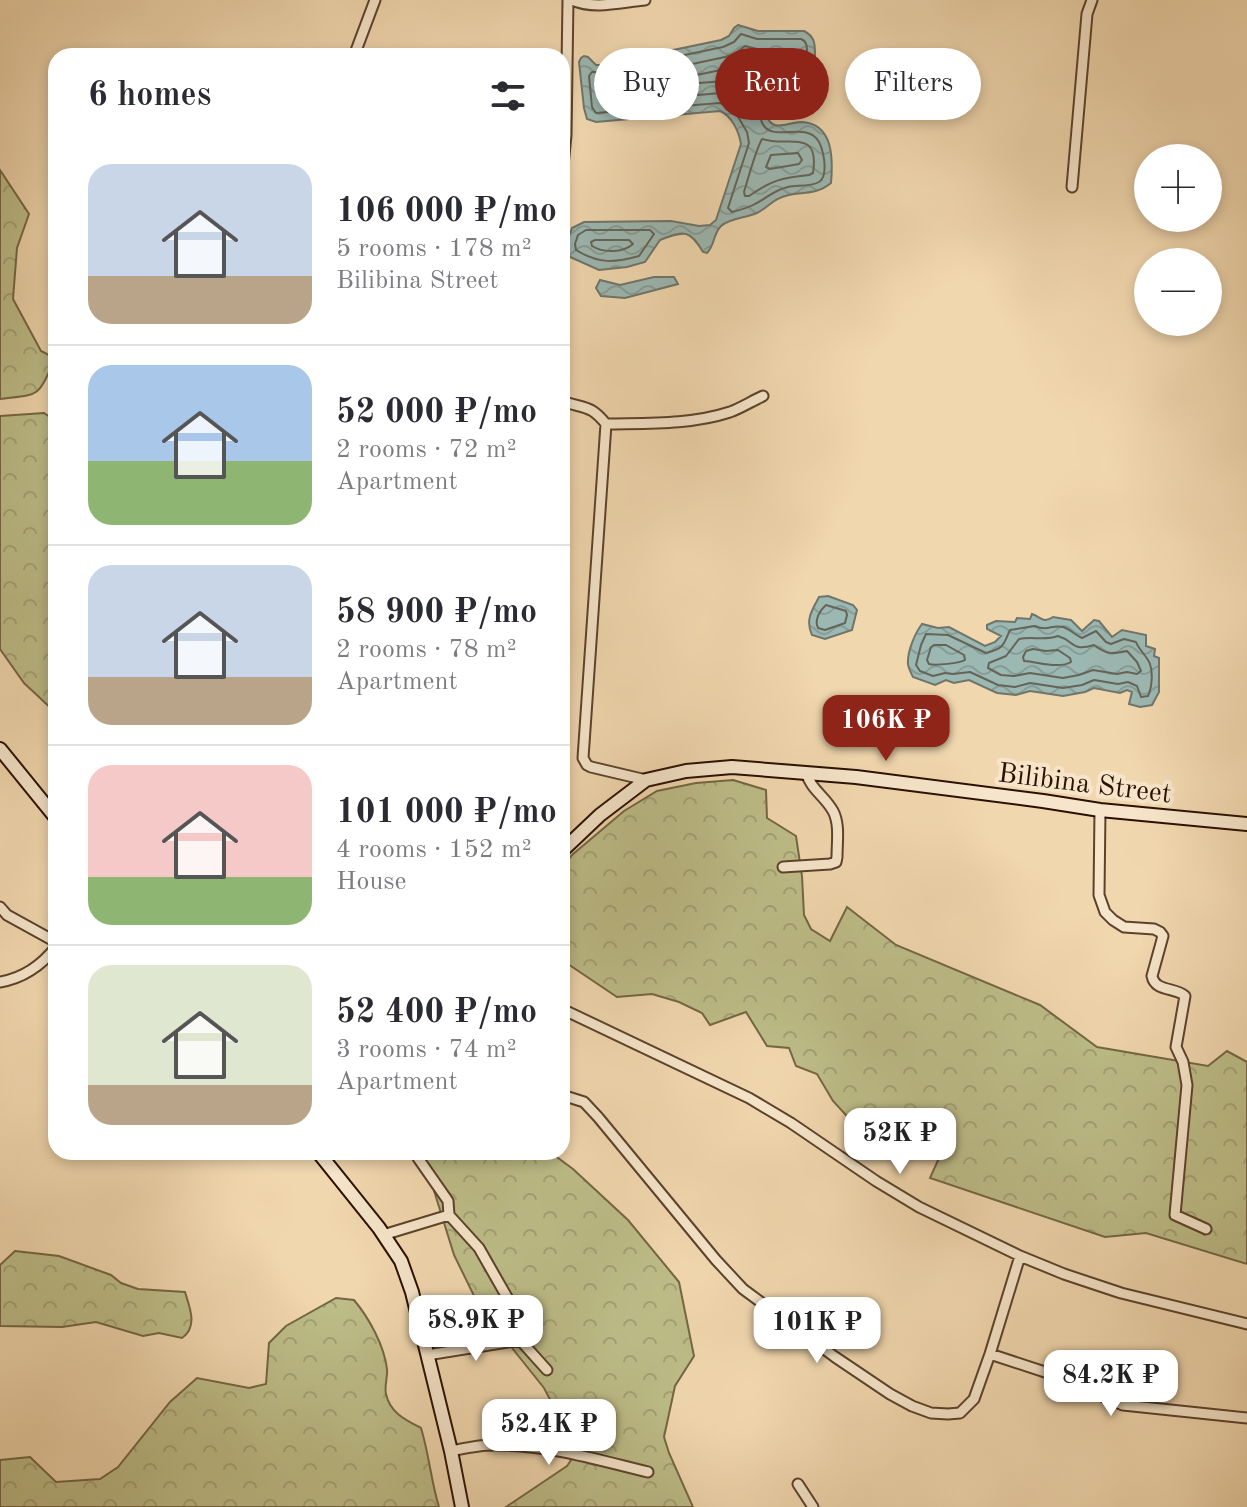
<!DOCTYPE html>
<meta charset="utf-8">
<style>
body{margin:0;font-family:"Old Standard TT",serif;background:#f2f2f3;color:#2b2b33;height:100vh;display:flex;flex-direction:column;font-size:30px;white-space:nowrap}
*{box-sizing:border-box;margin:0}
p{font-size:26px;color:#7c7c81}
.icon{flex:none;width:44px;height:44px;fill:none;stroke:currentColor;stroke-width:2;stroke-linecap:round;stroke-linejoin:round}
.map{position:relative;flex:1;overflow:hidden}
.panel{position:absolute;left:48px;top:48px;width:522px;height:1112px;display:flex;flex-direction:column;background:#fff;border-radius:24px;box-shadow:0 4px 12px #0003}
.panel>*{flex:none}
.hud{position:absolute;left:594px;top:48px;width:532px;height:72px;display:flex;gap:16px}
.fabs{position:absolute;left:1134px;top:144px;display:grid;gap:16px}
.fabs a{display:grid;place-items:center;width:88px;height:88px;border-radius:50%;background:#fff;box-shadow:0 4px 12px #0003;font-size:40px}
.price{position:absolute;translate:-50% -68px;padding:0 18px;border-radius:16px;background:#fff;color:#222;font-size:26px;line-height:52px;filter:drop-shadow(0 2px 4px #0008)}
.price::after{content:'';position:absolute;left:50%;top:48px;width:24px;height:18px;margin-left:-12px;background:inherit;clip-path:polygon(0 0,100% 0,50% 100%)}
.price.on{background:#8f2418;color:#fff}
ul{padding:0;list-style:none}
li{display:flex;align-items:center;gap:24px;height:200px;padding:0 40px}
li+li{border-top:2px solid #e1e1e2}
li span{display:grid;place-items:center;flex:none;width:224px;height:160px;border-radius:24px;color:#555}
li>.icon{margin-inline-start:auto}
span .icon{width:96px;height:96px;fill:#fffc;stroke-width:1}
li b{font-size:34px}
h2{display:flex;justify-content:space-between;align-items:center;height:96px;padding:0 40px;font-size:34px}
.chip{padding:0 28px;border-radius:36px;background:#fff;box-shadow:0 4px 12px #0003;font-size:28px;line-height:72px}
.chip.on{background:#8f2418;color:#fff}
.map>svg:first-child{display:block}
.forest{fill:url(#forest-crowns);stroke:#746644;stroke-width:2}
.water{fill:url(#water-waves);stroke:#6f756b;stroke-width:2}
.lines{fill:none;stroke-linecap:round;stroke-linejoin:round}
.shore{stroke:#646459;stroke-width:2}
.street-casing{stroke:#5c422c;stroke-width:13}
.secondary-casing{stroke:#2b1000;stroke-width:16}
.street{stroke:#f6e5ca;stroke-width:9}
.secondary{stroke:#f6e5ca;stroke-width:12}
.labels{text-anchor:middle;stroke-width:8;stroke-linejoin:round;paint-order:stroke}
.street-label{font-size:28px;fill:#2b1000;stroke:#f6e5ca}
</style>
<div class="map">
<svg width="1247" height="1507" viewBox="0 0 1247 1507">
<defs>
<pattern id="forest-crowns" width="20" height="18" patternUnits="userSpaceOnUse" patternTransform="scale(2)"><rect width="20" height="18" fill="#bdbd88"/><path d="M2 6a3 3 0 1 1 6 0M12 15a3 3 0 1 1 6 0" fill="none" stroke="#a3a174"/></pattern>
<pattern id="water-waves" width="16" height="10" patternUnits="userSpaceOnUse" patternTransform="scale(2)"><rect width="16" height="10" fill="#9cb8b2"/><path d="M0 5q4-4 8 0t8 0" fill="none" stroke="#879d97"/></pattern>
</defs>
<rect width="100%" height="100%" fill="#f1d7ae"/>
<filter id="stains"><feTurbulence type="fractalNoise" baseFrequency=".0025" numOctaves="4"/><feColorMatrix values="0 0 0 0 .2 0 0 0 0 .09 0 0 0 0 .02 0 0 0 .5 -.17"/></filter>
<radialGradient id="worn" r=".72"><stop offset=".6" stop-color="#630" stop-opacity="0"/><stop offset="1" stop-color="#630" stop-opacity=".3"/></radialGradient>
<path class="forest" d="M0 170 29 214 17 248 13 299 41 351 49 355 54 361C37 398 41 394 0 399Z
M44 413 53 419 56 425V713L24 683 0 649V416Z
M733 780 766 790 767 818 796 836 802 876 804 915 811 929 830 941 847 907 896 945 1040 1005 1097 1047 1208 1066 1227 1051 1247 1062V1264L1146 1233 1105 1237 930 1178 939 1158 916 1142 893 1134 877 1149 833 1101 817 1074 796 1066 789 1048 767 1046 746 1012 710 1025 702 1013 679 1002 652 994 617 997 562 960V868L572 855 624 811 657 791 696 783Z
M422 1152H550L573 1169 628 1220 679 1282 694 1356 675 1386 664 1437 669 1453 693 1507H506L567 1466 577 1451 544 1388 480 1308 454 1255Z
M15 1251 59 1256 111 1275 121 1283 138 1289 185 1292C190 1308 198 1327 182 1338L159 1333 143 1336 96 1322 62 1327 0 1326V1265Z
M336 1298 354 1300C369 1318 384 1345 387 1369 388 1377 384 1386 386 1394 390 1413 406 1420 421 1428 429 1454 431 1481 439 1507H0V1460L30 1457 56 1482 100 1479 118 1467 170 1402 197 1378 249 1388 266 1384 269 1343 286 1326Z"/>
<path class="water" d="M738 25 758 31H804C816 37 815 46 815 58L800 70 796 89 773 107 767 115C769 120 769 123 775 125 782 127 793 122 801 122 834 123 833 160 831 183 818 194 805 192 789 195 773 198 769 207 757 213 746 218 730 218 721 226 713 234 715 245 707 253L703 252C690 230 685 230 660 240L645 262 627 267 599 270 570 257 566 245 572 228 584 222 671 221 699 226 710 225 716 220 741 144C739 132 732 116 720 111L596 122 587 119 584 108 579 62 581 58 584 56 588 57 596 65H601L721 40 729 36 734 28Z
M654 277H674L678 284 625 298 601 296 596 288 600 280 620 285Z
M828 596 853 605 857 610 852 630 825 639 812 635C805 620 812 610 819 597Z
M1032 614C1041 617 1043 624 1053 617L1071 620 1082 631 1094 620 1099 621 1112 637 1122 630 1146 635V646L1155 649 1154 656 1159 658V692L1152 705 1140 707 1129 704 1132 692 1127 690 1120 693 1094 688 1085 692 1063 696 1030 691 1016 695 997 693 969 680 954 683 946 680 935 685 913 677C912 675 908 667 908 664 907 652 915 633 922 624L938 628 949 627 985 646 995 642 1001 636 987 629V625L996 621 1015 622 1017 618 1030 619Z"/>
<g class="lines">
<path class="shore" d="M741 34 757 39H801C807 41 807 47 807 53L793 67 790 84C779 92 756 103 761 120 768 144 800 123 815 137 824 144 829 176 819 182 810 187 797 185 788 187 774 190 767 198 755 204 748 208 740 210 732 212L728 208 749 143 747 132 734 110 730 106 720 103 596 113 592 107 589 76 592 72H603L723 47 734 42Z
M745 46 757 49H787L790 52 783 64 781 78 761 93 749 109H745L736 98 721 93 605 103 601 100 600 86 603 83 725 57 735 54Z
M748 60 767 61 770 65 769 71 747 89 725 81 699 83 695 81 697 75 730 68Z
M762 139C788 148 820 127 813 173L809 175C781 178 772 180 749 196H745L744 192C749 176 755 152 762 139Z
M798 153 802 160 799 164 770 169 766 167 771 155Z
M586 230H650L654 234 639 256C614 263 599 264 576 250L575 244 578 235Z
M595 240H629L633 244C623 253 603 253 592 246L591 242Z
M826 605 846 611 847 615 845 623 825 630 818 628C814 620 820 610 826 605Z
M1035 626C1049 632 1051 624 1063 627 1070 629 1075 635 1082 638L1096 631 1106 642 1111 644 1124 639 1136 642C1139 650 1147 656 1150 664 1153 672 1152 688 1148 696L1141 697 1137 686 1128 682 1118 684 1094 680 1082 685 1063 688 1030 683 1015 687 998 685 970 672 953 674 945 673 933 676 920 671 916 665 921 645 926 634 948 635 986 653C1005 648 1003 645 1010 630Z
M1058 636C1075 641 1071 652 1094 645 1107 655 1113 654 1127 651L1137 662 1141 671 1137 674 1127 672 1117 674 1093 670 1079 675 1063 678 1030 673 1014 676 1001 675 988 668 989 663 1006 656 1019 639C1032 636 1045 641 1058 636Z
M934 645H946L964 655 965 660C960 663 935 666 929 664L927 660 931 647Z
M1033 649 1046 651 1058 650 1070 658 1071 662C1059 669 1039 662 1024 661L1023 657 1026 651Z"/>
<g class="street-casing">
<path id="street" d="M572 0C594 10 622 2 645 0
M354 56 375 0
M562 176 566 135 568 0
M1072 187 1087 14 1092 0
M562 401C584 409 590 404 606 424 647 423 690 425 730 412 741 408 752 401 763 396
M606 424 583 758 587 765 591 767 646 780
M1100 810 1099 895 1105 912 1113 920 1124 927 1154 929 1160 932 1163 936 1152 976C1155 992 1175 987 1185 996L1176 1047 1183 1062 1187 1085 1175 1215 1206 1229
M783 867 830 864 836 862 837 857C837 842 840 824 833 811 824 795 811 790 806 772
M0 907 7 915 56 942
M0 982C24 978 41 966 56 947
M562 1009 749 1098 791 1123 876 1181 919 1207 1020 1256 1064 1274 1121 1293 1247 1324
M562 1095 584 1102 598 1117 716 1260 743 1289 835 1357 890 1394 912 1406 931 1413 948 1414 960 1413 974 1399 990 1354 1020 1256
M418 1152V1158L448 1201 449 1215 479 1248 520 1320V1340L547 1370
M383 1235 449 1215
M422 1331 465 1319
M990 1354 1054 1375 1123 1405 1247 1418
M427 1355 520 1340
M451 1451C465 1448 480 1445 494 1445 546 1444 598 1460 648 1472
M798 1484 813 1507"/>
</g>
<g class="secondary-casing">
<path id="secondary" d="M0 749 56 818
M562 851 600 815 646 780 686 771 732 767 856 777 1043 801 1100 810 1247 824
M318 1152 379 1228 401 1261 412 1292 451 1451 462 1507"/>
</g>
<use href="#street" class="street"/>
<use href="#secondary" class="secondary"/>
</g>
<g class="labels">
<g class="street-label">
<text transform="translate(1085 782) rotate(7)" y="10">Bilibina Street</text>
</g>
</g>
<rect width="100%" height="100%" filter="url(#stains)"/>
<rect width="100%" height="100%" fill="url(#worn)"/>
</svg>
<div class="fabs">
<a>+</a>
<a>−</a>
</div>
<b class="price on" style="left:886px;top:763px">106K ₽</b>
<b class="price" style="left:900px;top:1176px">52K ₽</b>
<b class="price" style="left:476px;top:1363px">58.9K ₽</b>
<b class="price" style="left:817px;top:1365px">101K ₽</b>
<b class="price" style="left:1111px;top:1418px">84.2K ₽</b>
<b class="price" style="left:549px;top:1467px">52.4K ₽</b>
<div class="hud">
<a class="chip">Buy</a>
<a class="chip on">Rent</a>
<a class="chip">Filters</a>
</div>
<section class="panel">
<h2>6 homes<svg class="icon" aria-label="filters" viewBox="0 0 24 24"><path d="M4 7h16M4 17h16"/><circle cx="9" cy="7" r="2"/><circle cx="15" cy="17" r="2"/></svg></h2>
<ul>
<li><span style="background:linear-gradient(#c9d6e8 70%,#b9a48a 0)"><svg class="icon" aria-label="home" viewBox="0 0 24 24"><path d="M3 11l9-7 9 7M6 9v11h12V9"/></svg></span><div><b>106 000 ₽/mo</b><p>5 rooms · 178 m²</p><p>Bilibina Street</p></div></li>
<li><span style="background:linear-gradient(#a9c7e8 60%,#8fb573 0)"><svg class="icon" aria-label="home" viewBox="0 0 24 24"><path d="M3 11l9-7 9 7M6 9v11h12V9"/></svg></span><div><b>52 000 ₽/mo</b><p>2 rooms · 72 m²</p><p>Apartment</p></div></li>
<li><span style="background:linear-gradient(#c9d6e8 70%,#b9a48a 0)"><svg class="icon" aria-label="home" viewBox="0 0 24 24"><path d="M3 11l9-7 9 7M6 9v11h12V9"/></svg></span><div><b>58 900 ₽/mo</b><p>2 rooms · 78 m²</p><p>Apartment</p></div></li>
<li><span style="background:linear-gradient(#f6c9c9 70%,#8fb573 0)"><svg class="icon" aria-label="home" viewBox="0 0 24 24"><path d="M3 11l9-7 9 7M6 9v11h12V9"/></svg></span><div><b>101 000 ₽/mo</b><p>4 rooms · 152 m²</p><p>House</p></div></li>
<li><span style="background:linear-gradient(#dfe7d0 75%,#b9a48a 0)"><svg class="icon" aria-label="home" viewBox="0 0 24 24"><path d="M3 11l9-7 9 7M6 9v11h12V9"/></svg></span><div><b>52 400 ₽/mo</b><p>3 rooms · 74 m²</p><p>Apartment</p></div></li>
</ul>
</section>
</div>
